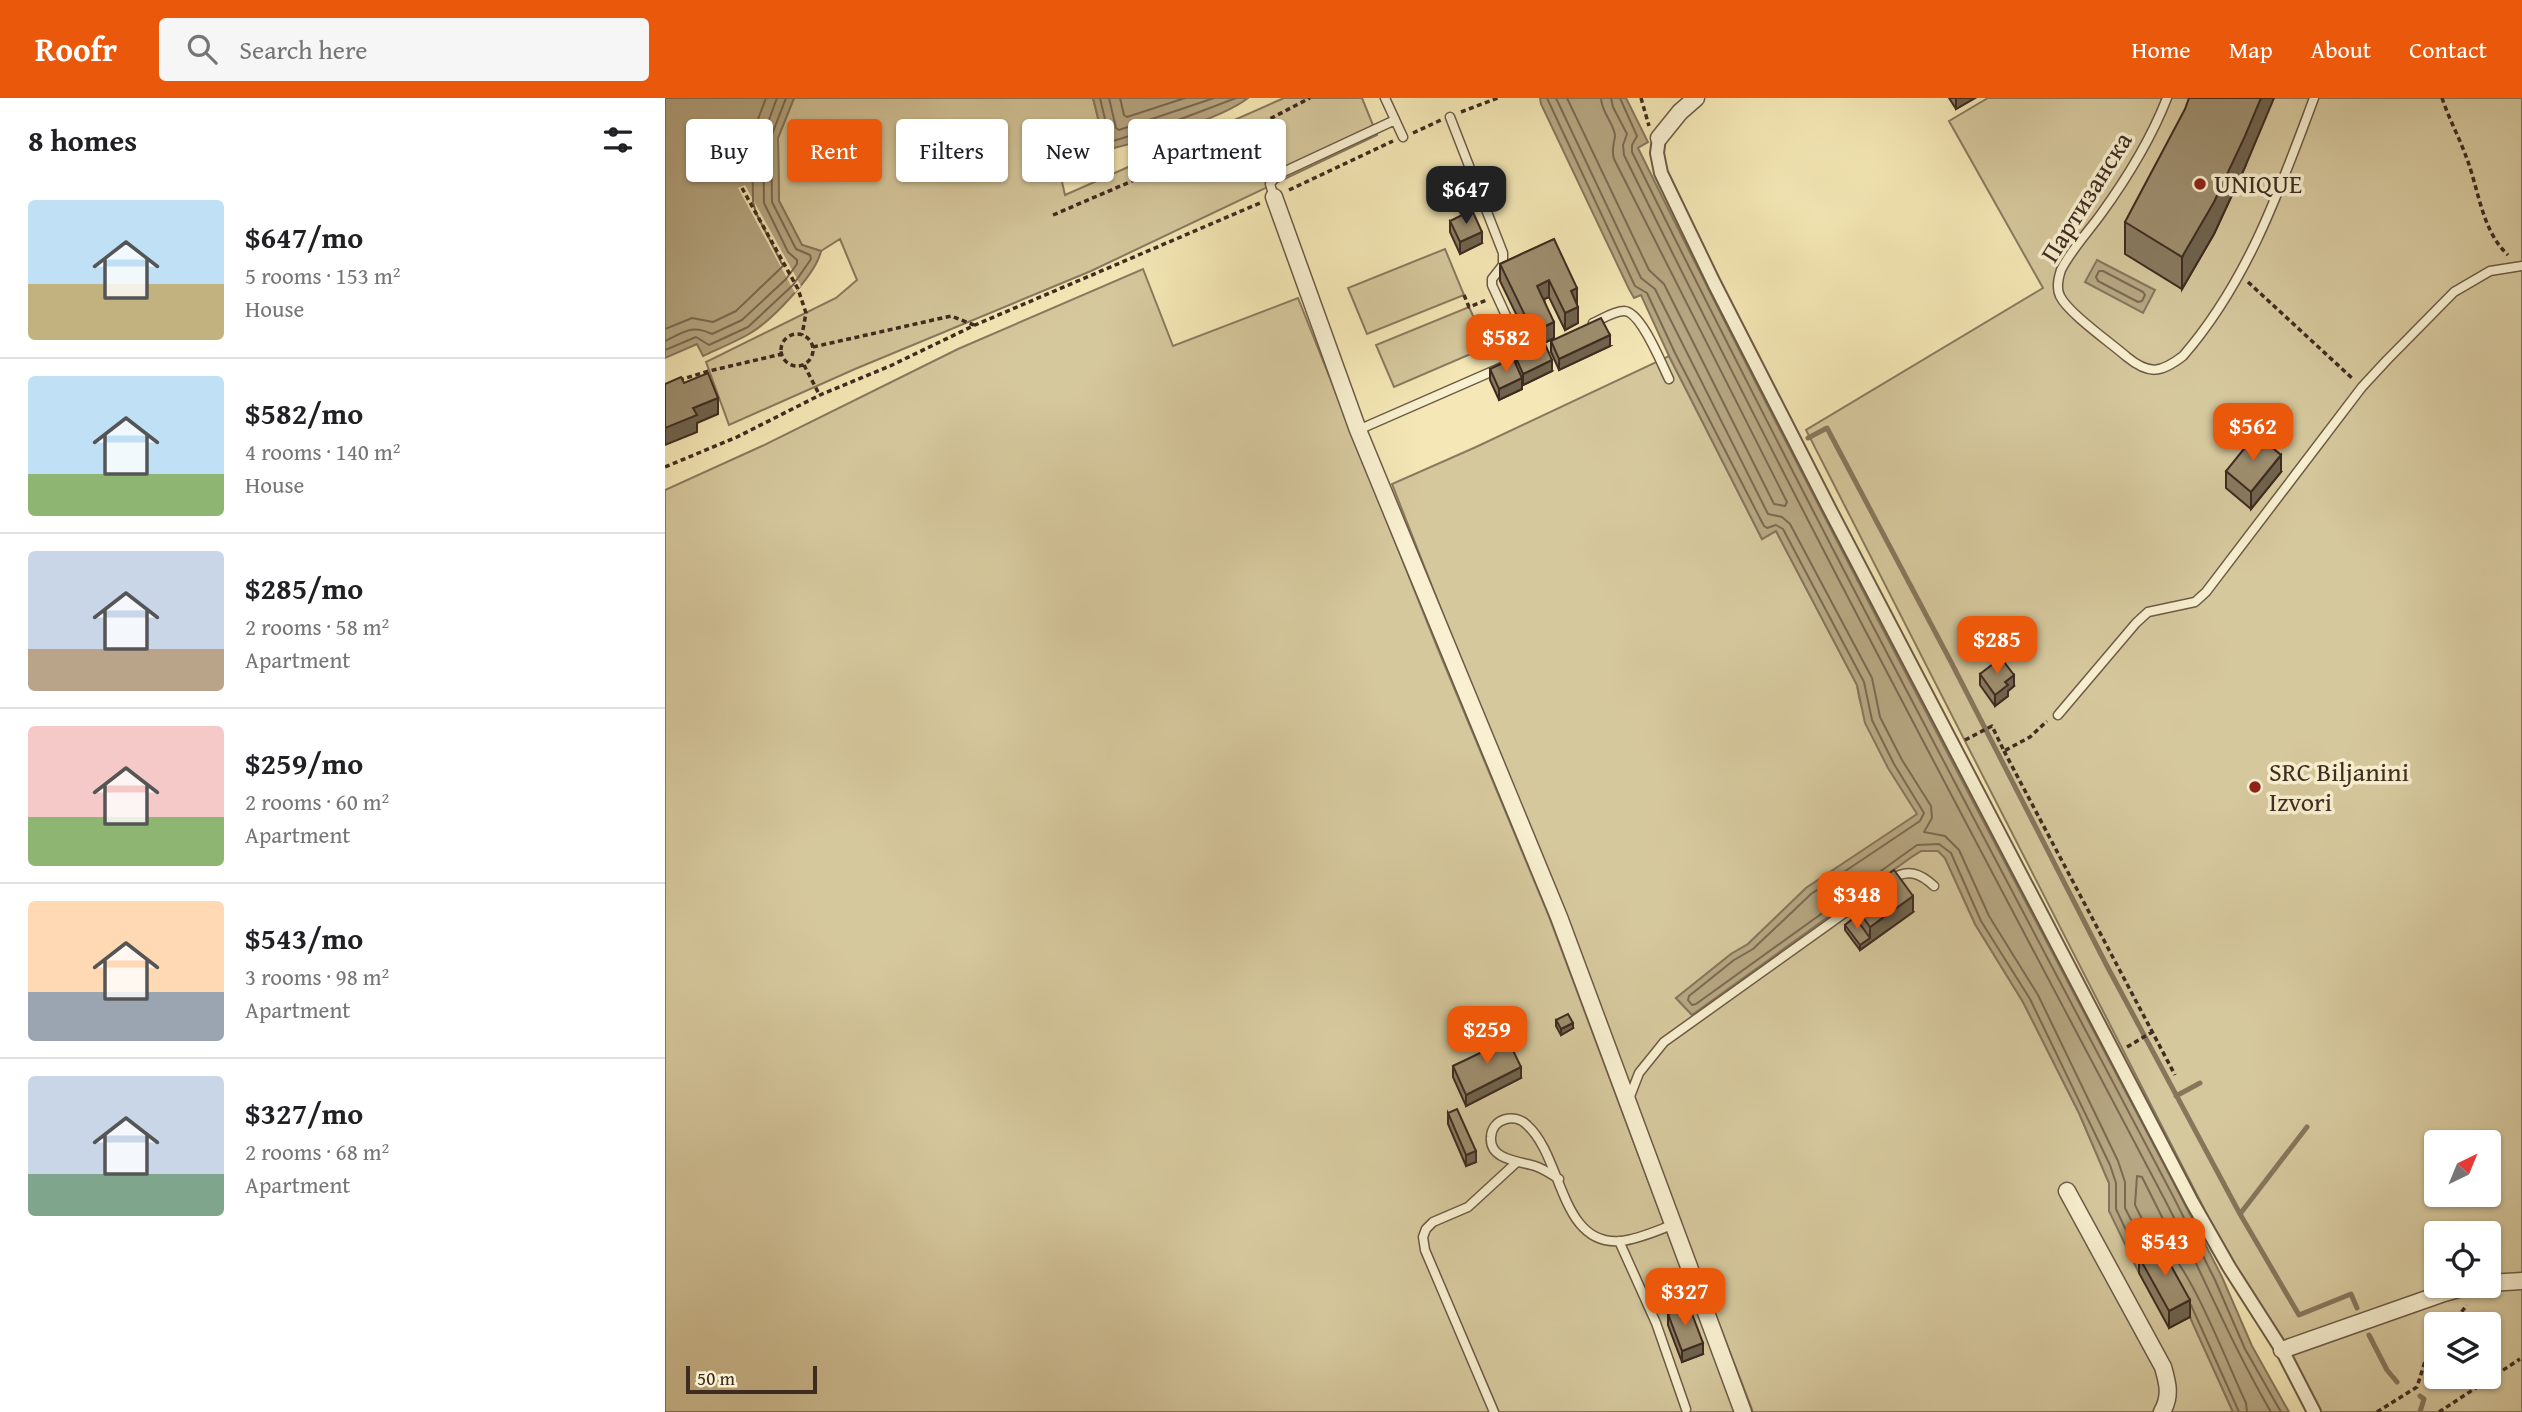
<!DOCTYPE html>
<meta charset="utf-8">
<style>
body{margin:0;font-family:"Gentium Book Plus",serif;background:#f6f6f6;color:#202124;height:100vh;display:flex;flex-direction:column;font-size:26px;white-space:nowrap}
*{box-sizing:border-box;margin:0}
p{font-size:23px;color:#757577}
.icon{flex:none;width:38px;height:38px;fill:none;stroke:currentColor;stroke-width:2;stroke-linecap:round;stroke-linejoin:round}
.map{position:relative;flex:1;overflow:hidden}
.details{display:flex;flex-direction:column;background:#fff;width:665px}
.details>*{flex:none}
.guide{position:absolute;left:21px;top:21px;width:665px;height:63px;display:flex;gap:14px}
.needle{width:46px;rotate:43deg}
.fabs{position:absolute;left:1759px;top:1032px;display:grid;gap:14px}
.fabs a{display:grid;place-items:center;width:77px;height:77px;border-radius:7px;background:#fff;box-shadow:0 2px 5px #0004;font-size:35px}
.scale{position:absolute;left:21px;bottom:18px;width:131px;box-sizing:border-box;padding-left:7px;border:4px solid #3f2c21;border-top:0;font-size:19px;line-height:24px;white-space:nowrap;color:#3f2c21;-webkit-text-stroke:5px #f8f0d0;paint-order:stroke}
.price{position:absolute;translate:-50% -60px;padding:0 16px;border-radius:14px;background:#ea580c;color:#fff;font-size:23px;line-height:46px;filter:drop-shadow(0 2px 4px #0008)}
.price::after{content:'';position:absolute;left:50%;top:42px;width:21px;height:16px;margin-left:-10px;background:inherit;clip-path:polygon(0 0,100% 0,50% 100%)}
.price.current{background:#222;color:#fff}
ul{padding:0;list-style:none}
li{display:flex;align-items:center;gap:21px;height:175px;padding:0 28px}
li+li{border-top:2px solid #e0e0e0}
li span{display:grid;place-items:center;flex:none;width:196px;height:140px;border-radius:7px;color:#555}
li>.icon{margin-inline-start:auto}
span .icon{width:84px;height:84px;fill:#fffc;stroke-width:1}
li b{font-size:30px}
h2{display:flex;justify-content:space-between;align-items:center;height:84px;padding:0 28px;font-size:30px}
.chip{padding:0 24px;border-radius:7px;background:#fff;box-shadow:0 2px 5px #0004;font-size:24px;line-height:63px}
.chip.current{background:#ea580c;color:#fff}
header{display:flex;align-items:center;gap:42px;box-sizing:border-box;height:98px;padding:0 35px;background:#ea580c;color:#fff}
header strong{font-size:33px}
nav{display:flex;gap:38px;margin-inline-start:auto;font-size:24px}
.search{width:490px;height:63px;background:#f6f6f6;display:flex;align-items:center;gap:18px;box-sizing:border-box;padding:0 24px;border-radius:7px;color:#757577;font-size:26px}
main{display:flex;flex:1;min-height:0}
.map>svg:first-child{display:block}
.green{fill:#d6c89d;stroke:#8a7a5f;stroke-width:2;fill-rule:evenodd}
.water{fill:#b7a883;stroke:#87765c;stroke-width:2}
.pier{fill:#f5e8b6}
.lines{fill:none;stroke-linecap:round;stroke-linejoin:round}
.shore{stroke:#7b6a52;stroke-width:2}
.stream{stroke:#87765c;stroke-width:5}
.service-casing{stroke:#6c5b46;stroke-width:11}
.pedestrian-casing{stroke:#6c5b46;stroke-width:16}
.minor-casing{stroke:#6c5b46;stroke-width:19}
.path{stroke:#3f2c21;stroke-width:3.5;stroke-dasharray:5 3.5;stroke-linecap:butt}
.service{stroke:#f8f0d0;stroke-width:8}
.pedestrian{stroke:#f8f0d0;stroke-width:12}
.minor{stroke:#f8f0d0;stroke-width:16}
.wall{fill:#887a5f;stroke:#3f2c21;stroke-width:2}
.shaded-wall{fill:#6f634d;stroke:#3f2c21;stroke-width:2}
.building{fill:#9e8e6e;stroke:#3f2c21;stroke-width:2}
.poi-dot{fill:#8f2418;stroke:#f8f0d0;stroke-width:2.5}
.labels{text-anchor:middle;stroke-width:7;stroke-linejoin:round;paint-order:stroke}
.poi-label{font-size:26px;fill:#3f2c21;stroke:#f8f0d0;text-anchor:start}
.street-label{font-size:26px;fill:#3f2c21;stroke:#f8f0d0}
</style>
<header>
<strong>Roofr</strong>
<div class="search"><svg class="icon" aria-label="search" viewBox="0 0 24 24"><circle cx="10" cy="10" r="6"/><path d="M15 15l6 6"/></svg>Search here</div>
<nav><a>Home</a><a>Map</a><a>About</a><a>Contact</a></nav>
</header>
<main>
<section class="details">
<h2>8 homes<svg class="icon" aria-label="filters" viewBox="0 0 24 24"><path d="M4 7h16M4 17h16"/><circle cx="9" cy="7" r="2"/><circle cx="15" cy="17" r="2"/></svg></h2>
<ul>
<li><span style="background:linear-gradient(#bfe0f5 60%,#c2b280 0)"><svg class="icon" aria-label="home" viewBox="0 0 24 24"><path d="M3 11l9-7 9 7M6 9v11h12V9"/></svg></span><div><b>$647/mo</b><p>5 rooms · 153 m²</p><p>House</p></div></li>
<li><span style="background:linear-gradient(#bfe0f5 70%,#8fb573 0)"><svg class="icon" aria-label="home" viewBox="0 0 24 24"><path d="M3 11l9-7 9 7M6 9v11h12V9"/></svg></span><div><b>$582/mo</b><p>4 rooms · 140 m²</p><p>House</p></div></li>
<li><span style="background:linear-gradient(#c9d6e8 70%,#b9a48a 0)"><svg class="icon" aria-label="home" viewBox="0 0 24 24"><path d="M3 11l9-7 9 7M6 9v11h12V9"/></svg></span><div><b>$285/mo</b><p>2 rooms · 58 m²</p><p>Apartment</p></div></li>
<li><span style="background:linear-gradient(#f6c9c9 65%,#8fb573 0)"><svg class="icon" aria-label="home" viewBox="0 0 24 24"><path d="M3 11l9-7 9 7M6 9v11h12V9"/></svg></span><div><b>$259/mo</b><p>2 rooms · 60 m²</p><p>Apartment</p></div></li>
<li><span style="background:linear-gradient(#ffd9b3 65%,#9aa5b1 0)"><svg class="icon" aria-label="home" viewBox="0 0 24 24"><path d="M3 11l9-7 9 7M6 9v11h12V9"/></svg></span><div><b>$543/mo</b><p>3 rooms · 98 m²</p><p>Apartment</p></div></li>
<li><span style="background:linear-gradient(#c9d6e8 70%,#7fa58c 0)"><svg class="icon" aria-label="home" viewBox="0 0 24 24"><path d="M3 11l9-7 9 7M6 9v11h12V9"/></svg></span><div><b>$327/mo</b><p>2 rooms · 68 m²</p><p>Apartment</p></div></li>
</ul>
</section>
<div class="map">
<svg width="1857" height="1314" viewBox="0 0 1857 1314">
<rect width="100%" height="100%" fill="#f5e8b6"/>
<filter id="stains"><feTurbulence type="fractalNoise" baseFrequency=".00286" numOctaves="4"/><feColorMatrix values="0 0 0 0 .2 0 0 0 0 .09 0 0 0 0 .02 0 0 0 .5 -.17"/></filter>
<radialGradient id="worn" r=".72"><stop offset=".6" stop-color="#630" stop-opacity="0"/><stop offset="1" stop-color="#630" stop-opacity=".3"/></radialGradient>
<path class="green" d="M129 0H428L441 52 392 62 400 97 619 0H697L712 37 426 173 190 271 64 327 41 264 171 200 192 182 175 141 156 153 137 147 114 103 113 40Z
M1323 0H1857V1314H1643L1141 332 1378 190 1284 23ZM1771 1045H1824V1097H1771ZM1771 1136H1824V1188H1771ZM1771 1227H1824V1279H1771Z
M780 151 799 197 702 236 683 190Z
M478 171 508 248 633 200 772 549 883 816 1070 1314H0V392L97 348 293 251Z
M804 209 822 249 729 289 711 247Z
M1004 258 1097 441 1111 433 1192 587C1198 632 1229 678 1253 716L1141 790 1083 846 1066 856 1011 900 1027 917 1245 760 1256 753H1273L1280 760 1310 826 1358 904 1414 1015 1444 1085V1113L1525 1219 1568 1314H1088L960 981 727 386 811 349Z"/>
<path class="water" d="M0 0H129L113 40 114 103 137 147 156 153C151 177 105 224 84 236 70 244 53 251 38 258L32 246 0 260Z
M428 0H583C555 22 478 43 441 52Z
M875 0H961L983 44 973 50C1147 402 1332 749 1515 1097L1557 1179 1587 1248 1624 1314H1568L1525 1219 1474 1175 1444 1113V1085L1414 1015 1358 904 1310 826 1280 760 1273 753H1256L1245 760 1027 917 1011 900 1066 856 1083 846 1141 790 1252 716 1223 670 1200 625 1192 587 1111 433 1097 441 1004 258 976 197 969 200 964 191 876 6Z
M1432 162 1490 192 1478 215 1420 184Z"/>
<path class="pier" d="M80 87 136 188 130 195 73 90Z"/>
<g class="lines">
<path class="shore" d="M435 0 444 38 448 43 500 27 571 0
M444 0 451 30 454 32 549 0
M455 0 459 17 462 19 520 0
M882 0 970 188 982 195 1010 255 1099 428 1102 430 1111 427 1118 431 1199 584 1207 622 1229 666 1259 715 1255 723 1146 796 1088 851 1069 862 1024 898 1023 902 1027 907 1031 906 1252 747 1274 746 1286 755 1316 823 1365 901 1445 1067 1451 1085V1111L1473 1158
M891 0 976 180 990 191 1103 416 1117 419 1125 426 1207 580 1215 619 1237 662 1266 708 1267 720 1259 734 1280 738 1294 752 1324 818 1373 897 1453 1063 1460 1084V1110L1482 1153
M902 0 984 172 999 186 1109 406 1120 408 1122 404 949 61C946 52 949 47 950 38 950 27 936 14 936 0
M946 0 948 9 962 36 958 47 959 57C1132 410 1318 756 1501 1104 1537 1174 1566 1246 1606 1314
M955 0 972 38 967 47V54C1140 406 1326 752 1509 1100L1550 1182 1580 1251 1616 1314
M1434 173H1438L1478 194 1480 197 1477 203 1473 204 1433 183 1431 179Z
M0 231 27 220 48 224 71 213 118 168 91 115 88 104 87 37 101 0
M0 243C19 234 27 226 47 236L77 222 121 181 132 166V162L123 154 99 105 98 38 112 0
M0 252 31 239 44 247 83 229 128 187 146 161 145 157 131 151 107 104 106 39 121 0
M1472 1078 1477 1079 1505 1135 1504 1139 1485 1137 1470 1107Z
M1498 1150C1522 1159 1567 1277 1581 1305L1582 1314
M1526 1207 1574 1314"/>
<path class="stream" d="M1143 340 1162 330 1285 562 1442 868 1575 1116 1634 1217 1686 1196 1692 1210
M1511 998 1535 985
M1575 1116 1642 1029
M1704 1237 1722 1272 1732 1284
M1755 1298 1759 1301 1755 1314"/>
<g class="service-casing">
<path id="service" d="M720 0 738 39
M1502 0C1486 41 1462 80 1436 116 1423 134 1406 152 1396 172 1393 181 1391 190 1395 198 1403 215 1446 245 1462 259 1484 277 1496 275 1518 258 1583 183 1615 91 1649 0
M785 19 838 155V167L827 181V187L860 259
M609 99 605 86 612 77 730 22
M928 225C937 221 949 213 959 213 976 213 997 267 1004 281
M693 332 860 259
M1393 617 1471 525 1483 514 1530 504 1541 494 1697 289 1722 262 1789 194 1825 173 1857 168
M1225 782C1242 770 1255 775 1269 788
M964 1001 974 975 999 944 1192 806
M894 1081C886 1076 879 1071 870 1068 854 1063 824 1062 826 1039 827 1020 850 1015 862 1027 898 1059 895 1149 956 1143 974 1141 991 1133 1007 1127
M954 1143 991 1225 1021 1311
M829 1314 760 1152 758 1139 761 1131 768 1124 803 1109 852 1064"/>
</g>
<g class="pedestrian-casing">
<path id="pedestrian" d="M994 40 992 55 996 75 1049 185 1163 408 1527 1104 1564 1169 1617 1252 1649 1314"/>
</g>
<g class="minor-casing">
<path id="minor" d="M994 40 1015 14 1031 0
M609 99 693 332 894 819 1078 1314
M1402 1093 1498 1269C1503 1286 1506 1298 1497 1314
M1824 1185 1857 1183
M1617 1252 1779 1195 1804 1188"/>
</g>
<path class="path" d="M976 0 984 28
M1777 0C1784 21 1795 41 1802 61 1814 93 1817 133 1843 157
M796 14 833 0
M566 24 592 82
M748 35 776 22
M77 90 133 191 141 215 137 237
M624 92 728 43
M388 117 572 38 645 0
M1583 184 1688 281
M799 197 804 209 822 202
M116 252a16 16 0 1 1 32 0a16 16 0 1 1-32 0Z
M148 249 286 218 309 227
M139 267 154 296
M14 282 44 273 117 256
M0 369 72 339 155 297 225 268 310 227 595 105
M1300 642 1327 628 1339 653 1365 639 1382 623
M1339 653 1510 977
M1462 949 1487 934
M1786 1227 1802 1207
M1712 1314 1752 1289 1762 1257 1771 1239
M1774 1314 1855 1261"/>
<use href="#service" class="service"/>
<use href="#pedestrian" class="pedestrian"/>
<use href="#minor" class="minor"/>
</g>
<path class="wall" d="M1284 0H1310L1291 11Z
M1580 69 1549 136 1517 191 1460 156V124Z
M785 123 817 145 795 156 785 134Z
M889 141 912 207 913 225 900 232 884 199 879 201 889 240 868 251 835 183V166Z
M886 243 945 248 894 272 886 254Z
M851 260 887 273 858 287 857 283V291L834 302 825 282V271L851 268Z
M1561 373 1616 374 1586 411 1561 390Z
M1315 576 1349 588 1343 593V598L1330 608 1315 587Z
M1186 802 1248 814 1195 852 1180 832V827L1188 821 1186 819Z
M891 922 908 930 896 937 891 928Z
M815 953 856 980 801 1008 788 979V968L815 956Z
M783 1015 811 1064 801 1068 783 1026Z
M1474 1159 1525 1219 1504 1230 1474 1175Z
M1003 1216 1038 1256 1017 1264 1003 1227Z"/>
<path class="shaded-wall" d="M1291 0H1310L1291 11Z
M1596 0H1609L1580 69 1549 136 1517 191V159Z
M817 134V145L795 156V144Z
M884 182V199L872 204V188Z
M912 190V207L906 193Z
M913 209V225L900 232V215Z
M889 224V240L868 251V234Z
M945 237V248L894 272V261Z
M887 262V273L858 287V276Z
M857 280V291L834 302V291Z
M53 300V316L32 325V334L0 347V330L28 310Z
M1616 357V374L1586 411V394Z
M1349 577V588L1343 593V598L1330 608V597L1340 584Z
M1248 798V814L1195 852V847L1205 840V829Z
M908 925V930L896 937V931Z
M856 969V980L801 1008V997Z
M811 1053V1064L801 1068V1057Z
M1525 1202V1219L1504 1230V1213Z
M1038 1245V1256L1017 1264V1253Z"/>
<path class="building" d="M1524 0H1596L1580 38 1549 104 1517 159 1460 124 1520 11Z
M807 112 817 134 795 144 785 123Z
M889 141 912 190 906 193 913 209 900 215 884 182 872 188 889 224 868 234 835 166Z
M936 220 945 237 894 261 886 243Z
M880 246 887 262 858 276 851 260Z
M848 260 857 280 834 291 825 271Z
M43 275 53 300 28 310 32 317 0 330V286L16 279 19 285Z
M1591 336 1616 357 1586 394 1561 373Z
M1336 560 1349 577 1340 584 1343 587 1330 597 1315 576Z
M1229 772 1248 798 1205 829 1186 802Z
M1190 819 1205 840 1195 847 1180 827Z
M903 916 908 925 896 931 891 922Z
M842 940 856 969 801 997 788 968 815 955V953Z
M792 1011 811 1053 801 1057 783 1015Z
M1495 1148 1525 1202 1504 1213 1474 1159Z
M1024 1208 1038 1245 1017 1253 1003 1216Z"/>
<g class="poi-dot">
<circle cx="1535" cy="86" r="7"/>
<circle cx="1590" cy="689" r="7"/>
</g>
<g class="labels">
<g class="poi-label">
<text x="1549" y="95">UNIQUE</text>
<text x="1604" y="683">SRC Biljanini<tspan x="1604" dy="30">Izvori</tspan></text>
</g>
<g class="street-label">
<text transform="translate(1421 99) rotate(-58)" y="9">Партизанска</text>
</g>
</g>
<rect width="100%" height="100%" filter="url(#stains)"/>
<rect width="100%" height="100%" fill="url(#worn)"/>
</svg>
<div class="fabs">
<a><svg class="needle" viewBox="-14 -14 28 28"><path d="M0-13l5 13h-10z" fill="#e53935"/><path d="M0 13l5-13h-10z" fill="#757577"/></svg></a>
<a><svg class="icon" aria-label="locate" viewBox="0 0 24 24"><circle cx="12" cy="12" r="6"/><path d="M12 2v4M12 18v4M2 12h4M18 12h4"/></svg></a>
<a><svg class="icon" aria-label="layers" viewBox="0 0 24 24"><path d="M12 4l9 5-9 5-9-5zM3 14l9 5 9-5"/></svg></a>
</div>
<div class="scale">50 m</div>
<b class="price current" style="left:801px;top:128px">$647</b>
<b class="price" style="left:841px;top:276px">$582</b>
<b class="price" style="left:1588px;top:365px">$562</b>
<b class="price" style="left:1332px;top:578px">$285</b>
<b class="price" style="left:1192px;top:833px">$348</b>
<b class="price" style="left:822px;top:968px">$259</b>
<b class="price" style="left:1500px;top:1180px">$543</b>
<b class="price" style="left:1020px;top:1230px">$327</b>
<div class="guide">
<a class="chip">Buy</a>
<a class="chip current">Rent</a>
<a class="chip">Filters</a>
<a class="chip">New</a>
<a class="chip">Apartment</a>
</div>
</div>
</main>
